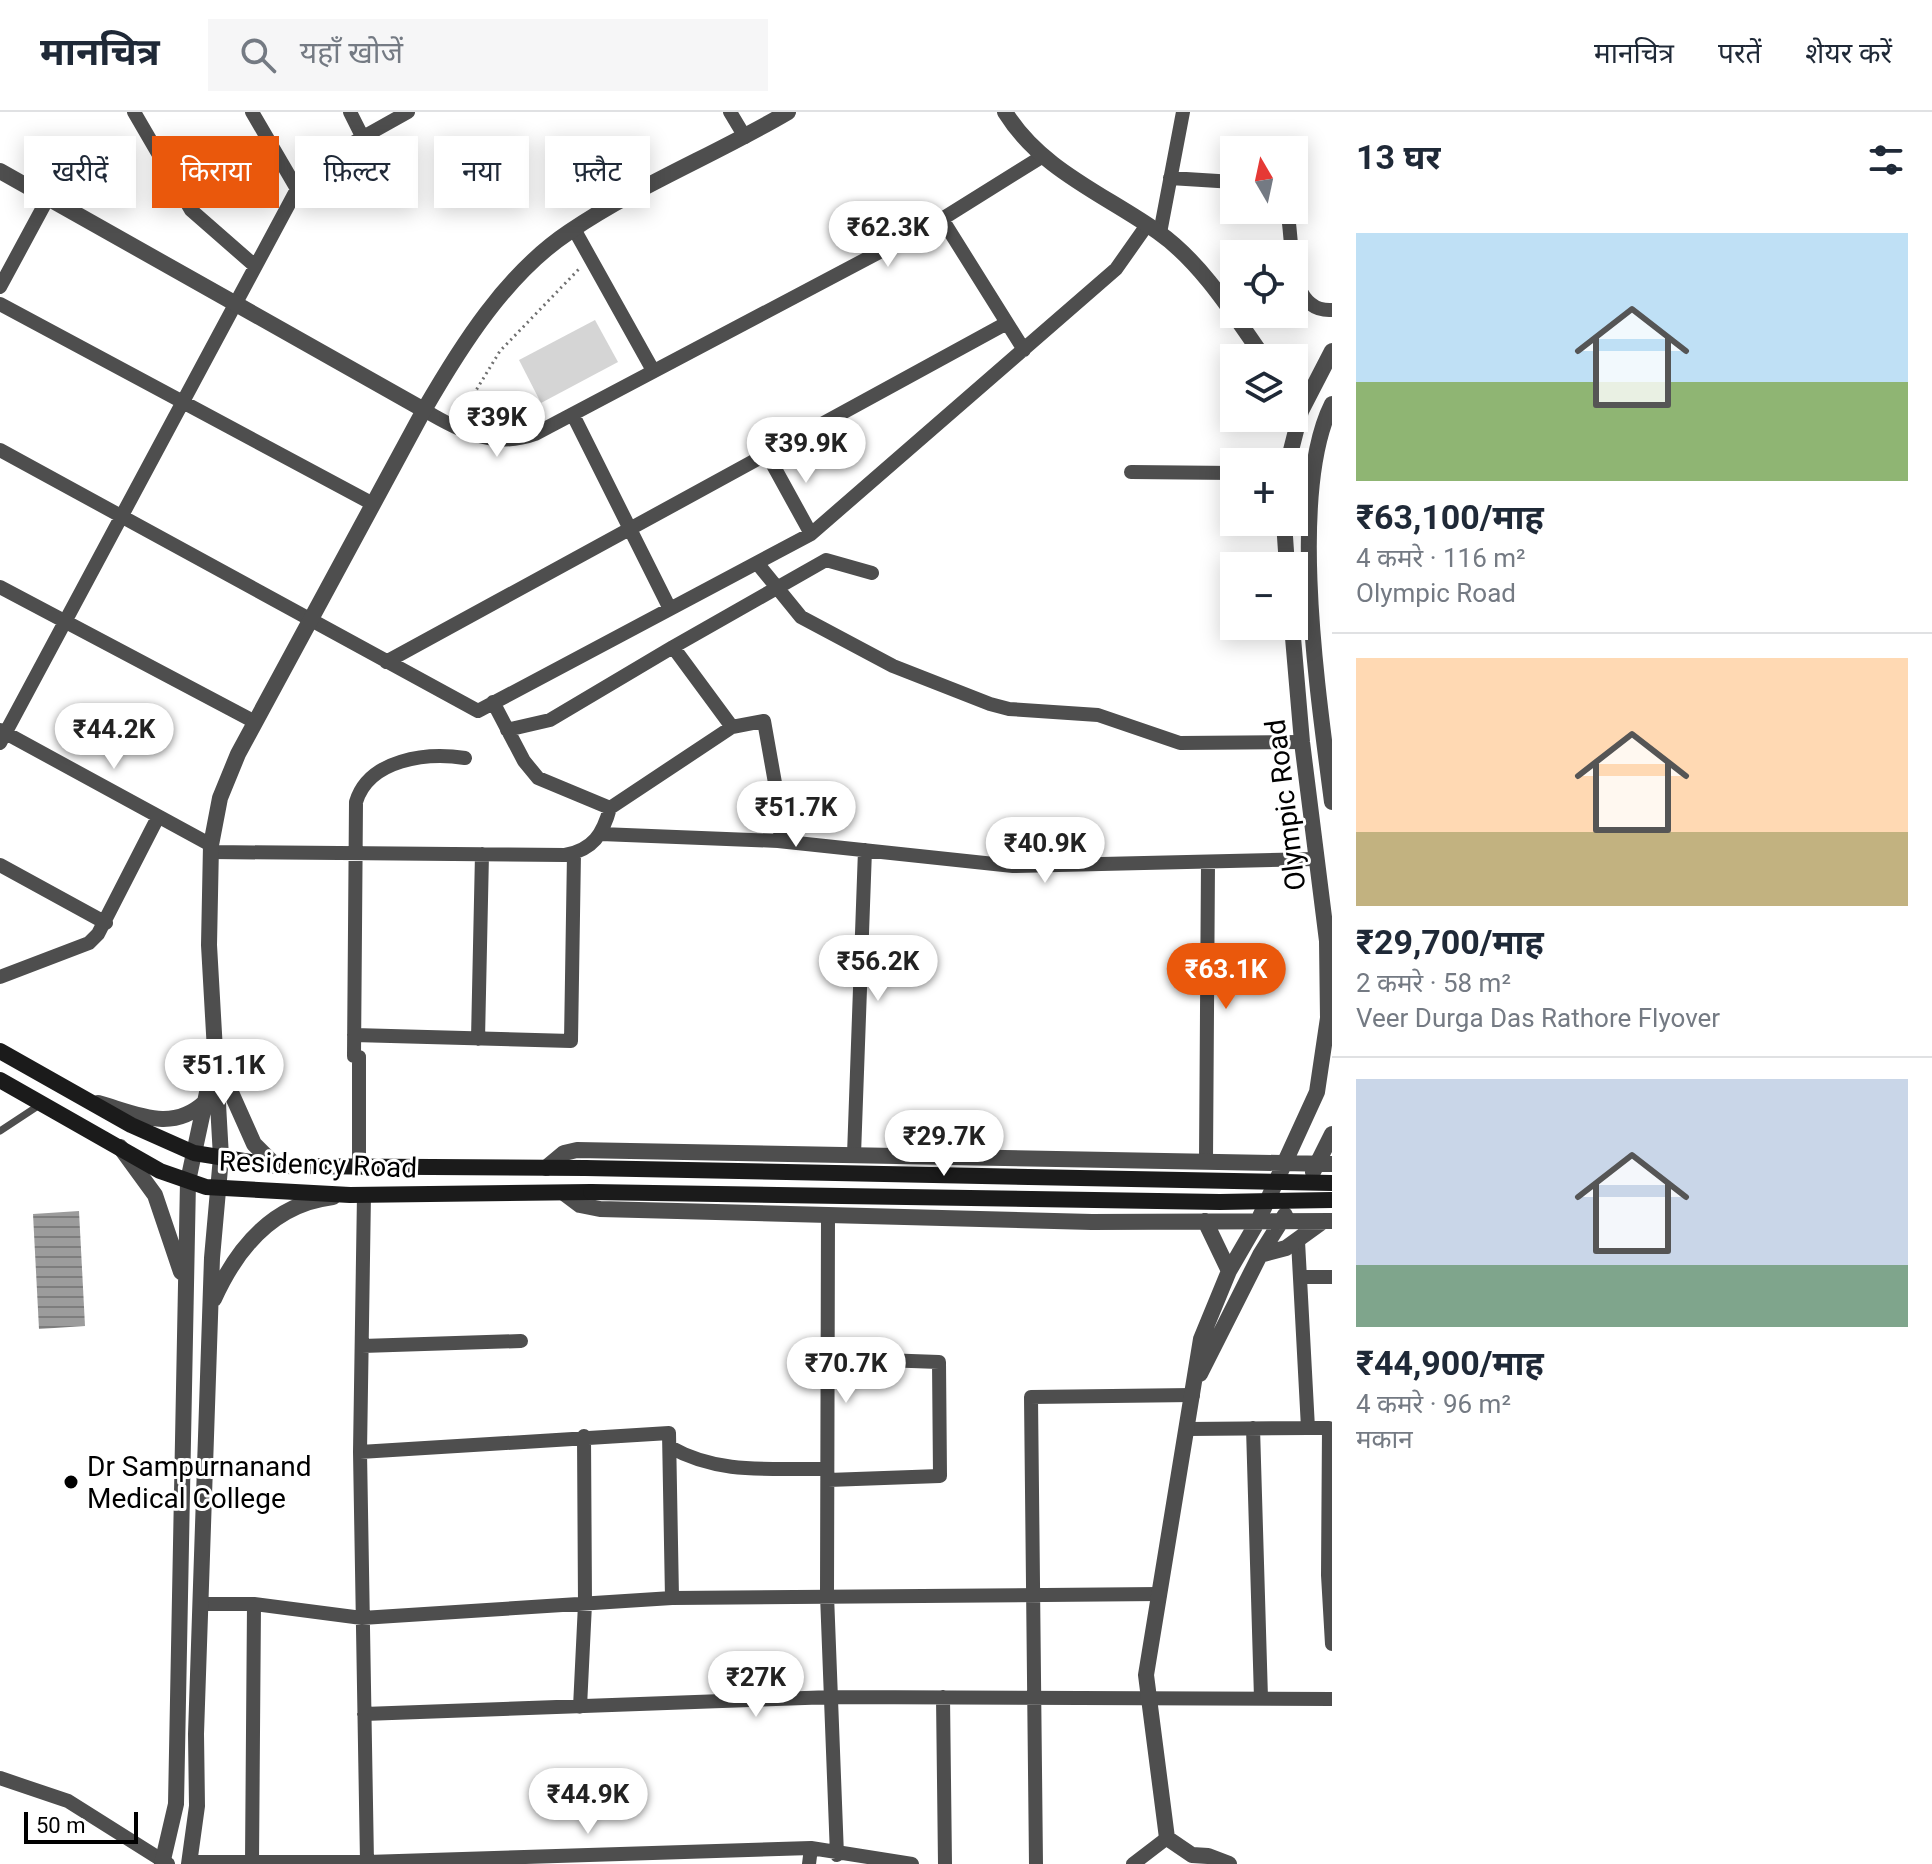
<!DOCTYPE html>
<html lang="hi">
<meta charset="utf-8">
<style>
body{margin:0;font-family:Roboto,"Noto Sans Devanagari",sans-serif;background:#f6f6f7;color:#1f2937;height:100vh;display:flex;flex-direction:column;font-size:30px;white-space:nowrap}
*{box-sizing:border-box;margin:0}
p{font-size:26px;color:#747a83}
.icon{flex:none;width:44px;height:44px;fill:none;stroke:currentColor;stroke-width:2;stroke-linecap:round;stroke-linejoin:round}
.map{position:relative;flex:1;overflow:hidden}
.sheet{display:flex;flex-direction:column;background:#fff;width:600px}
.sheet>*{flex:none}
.hud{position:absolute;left:24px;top:24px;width:760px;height:72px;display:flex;gap:16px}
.needle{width:52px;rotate:351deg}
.buttons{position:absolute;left:1220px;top:24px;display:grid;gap:16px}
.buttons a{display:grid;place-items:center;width:88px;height:88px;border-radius:0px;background:#fff;box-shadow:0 4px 20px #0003;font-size:40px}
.scale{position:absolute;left:24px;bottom:20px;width:114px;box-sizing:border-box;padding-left:8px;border:4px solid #000;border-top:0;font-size:22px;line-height:28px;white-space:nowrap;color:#000;-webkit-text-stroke:6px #fff;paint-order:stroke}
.price{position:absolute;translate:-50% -68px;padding:0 18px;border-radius:28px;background:#fff;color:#222;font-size:26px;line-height:52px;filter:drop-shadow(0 2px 4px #0008)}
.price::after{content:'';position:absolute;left:50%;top:48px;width:24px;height:18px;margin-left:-12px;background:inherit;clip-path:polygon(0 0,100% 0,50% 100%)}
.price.on{background:#ea580c;color:#fff}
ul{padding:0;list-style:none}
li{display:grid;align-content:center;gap:16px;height:424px;padding:0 24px}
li+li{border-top:2px solid #e0e1e3}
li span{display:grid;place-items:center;height:248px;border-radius:0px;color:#555}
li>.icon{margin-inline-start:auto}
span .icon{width:144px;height:144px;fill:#fffc;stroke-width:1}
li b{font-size:34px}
h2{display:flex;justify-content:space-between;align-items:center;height:96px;padding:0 24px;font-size:34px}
.chip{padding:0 28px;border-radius:0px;background:#fff;box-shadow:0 4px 20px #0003;font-size:28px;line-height:72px}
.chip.on{background:#ea580c;color:#fff}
header{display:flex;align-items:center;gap:48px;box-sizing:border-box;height:112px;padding:0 40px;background:#fff;border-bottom:2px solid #e0e1e3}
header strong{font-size:38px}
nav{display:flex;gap:44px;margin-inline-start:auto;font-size:28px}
.search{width:560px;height:72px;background:#f6f6f7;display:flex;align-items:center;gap:20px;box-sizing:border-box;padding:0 28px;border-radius:0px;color:#747a83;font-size:30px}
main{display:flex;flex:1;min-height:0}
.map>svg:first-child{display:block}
.park{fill:#d5d5d5}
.water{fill:url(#water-rules)}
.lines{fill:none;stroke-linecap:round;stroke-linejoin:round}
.path{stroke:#707070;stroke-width:3;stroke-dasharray:2 4;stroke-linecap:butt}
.service{stroke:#4e4e4e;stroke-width:7}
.minor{stroke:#4e4e4e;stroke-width:14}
.tertiary{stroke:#4e4e4e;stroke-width:16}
.secondary{stroke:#1b1b1b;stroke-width:16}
.secondary-bridge{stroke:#1b1b1b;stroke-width:16}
.poi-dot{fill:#000;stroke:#fff;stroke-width:3}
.labels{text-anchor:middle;stroke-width:6;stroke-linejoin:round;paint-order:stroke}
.street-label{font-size:28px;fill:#000;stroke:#fff}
.poi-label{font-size:28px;fill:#000;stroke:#fff;text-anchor:start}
</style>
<header>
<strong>मानचित्र</strong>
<div class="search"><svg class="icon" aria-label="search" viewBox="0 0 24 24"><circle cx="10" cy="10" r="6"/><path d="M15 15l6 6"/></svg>यहाँ खोजें</div>
<nav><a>मानचित्र</a><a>परतें</a><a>शेयर करें</a></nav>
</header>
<main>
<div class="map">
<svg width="1332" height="1752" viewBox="0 0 1332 1752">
<defs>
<pattern id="water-rules" width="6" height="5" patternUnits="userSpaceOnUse" patternTransform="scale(2)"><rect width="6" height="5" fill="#9c9c9c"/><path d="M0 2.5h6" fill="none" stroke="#7d7d7d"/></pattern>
</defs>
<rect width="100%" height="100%" fill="#fff"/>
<path class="park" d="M595 208 618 250 541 291 519 248Z"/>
<path class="water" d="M79 1099 85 1214 39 1217 33 1102Z"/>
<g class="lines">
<path class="path" d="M461 303 500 239 579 157"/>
<path class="service" d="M0 1019 41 992"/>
<path class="minor" d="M134 0 191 98 255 154
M252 0 297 77
M350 0 363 26
M730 0 745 25
M1170 66 1234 70
M1287 98C1294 129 1286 201 1332 198
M942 107 1024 238
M574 117 650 253
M1160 121 1183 0
M0 175 48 86
M0 192 373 392
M424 298C459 319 494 337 535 322L942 107 1043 44
M573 303 670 497
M0 338 478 599 811 422 1116 157 1147 113
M767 342 811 422
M1131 360 1234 361
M757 451 801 505 893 554 990 592 1009 597 1098 603 1180 631 1302 630
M0 475 255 610
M386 550 1005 212
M493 590 524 649 538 666 610 696 732 615 673 535 826 448 872 461
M0 618 211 733
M507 618 550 608 673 535
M0 631 297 77 340 38 408 0
M601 722 778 729 783 716 764 609 732 615
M778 729 1013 754 1315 747
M211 740 565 743C593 738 603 722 610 696
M0 753 106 811
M0 865 89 831 98 822 158 705
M354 923 571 929 574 741
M478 927 482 742
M854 1043 865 738
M1206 1047 1208 751
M359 1056V945L354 944 356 690C369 647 427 640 465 646
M828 1103 827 1483 837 1743
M1300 1165H1332
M362 1234 521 1229
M827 1246 939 1250 940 1364 828 1368
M1253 1316 1261 1586
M1308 1316H1329L1328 1463H1332
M1188 1317 1308 1316 1298 1129
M670 1335C719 1363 771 1356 827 1357
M360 1340 669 1321 672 1486
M1328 1463 1332 1532
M201 1492H254L362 1506 672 1486 1160 1482
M943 1585 945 1752
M580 1595 585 1492 584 1324
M364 1602 833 1585 1332 1587
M0 1666 68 1689 168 1752
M190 1750H367L360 1340 364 1082
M252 1750 254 1492
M367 1750 811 1736
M809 1752 811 1736 912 1752
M1036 1752 1031 1285 1193 1283
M1133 1752 1167 1726"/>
<path class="tertiary" d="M1005 0C1041 58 1104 82 1158 120 1201 150 1234 203 1264 246
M0 59 424 298
M1332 292C1287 382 1319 588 1332 690
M1288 350 1301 299 1332 239
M1284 410 1287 454
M221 958 254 1032 276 1054
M98 991C137 1002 172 1021 205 990
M120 1035 155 1083 181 1160
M546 1056 564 1041 577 1038 1332 1052
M1313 1060 1332 1022
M564 1081 580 1093 600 1097 1092 1110 1332 1109
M1205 1109 1229 1159
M1260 1143 1286 1136 1322 1110
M214 1187C237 1136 273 1092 333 1085
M1200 1262 1260 1143 1285 1103
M162 1752 176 1692 188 1069 211 962
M189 1752 197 1694 196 1622 212 1146 221 1045 209 833 211 733 220 686 238 642 424 298C461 234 506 162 569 120 638 73 717 42 788 0
M1229 1752 1208 1744 1192 1743 1167 1726 1146 1563 1201 1227 1229 1159 1258 1109 1317 980 1328 906 1327 829 1302 630 1292 514"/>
<path class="secondary" d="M0 939 131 1013 194 1041 276 1054 585 1056
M0 968 160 1059 206 1075 350 1083 591 1080"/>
<path class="secondary-bridge" d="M585 1056 1332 1071
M591 1080 1220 1090 1332 1088"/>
</g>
<circle class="poi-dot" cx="71" cy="1370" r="8"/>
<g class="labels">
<g class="street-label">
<text transform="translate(1285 693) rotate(-97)" y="10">Olympic Road</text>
<text transform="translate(318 1052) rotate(2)" y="10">Residency Road</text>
</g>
<g class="poi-label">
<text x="87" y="1364">Dr Sampurnanand<tspan x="87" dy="32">Medical College</tspan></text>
</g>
</g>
</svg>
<div class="buttons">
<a><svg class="needle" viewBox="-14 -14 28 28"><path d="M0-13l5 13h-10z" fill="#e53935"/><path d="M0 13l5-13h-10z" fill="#747a83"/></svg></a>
<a><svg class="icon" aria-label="locate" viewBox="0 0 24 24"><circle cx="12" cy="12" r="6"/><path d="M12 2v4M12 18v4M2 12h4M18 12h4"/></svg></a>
<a><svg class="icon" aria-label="layers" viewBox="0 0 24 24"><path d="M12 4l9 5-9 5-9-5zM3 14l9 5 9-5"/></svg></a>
<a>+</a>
<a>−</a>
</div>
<div class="scale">50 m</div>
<b class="price" style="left:888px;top:157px">₹62.3K</b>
<b class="price" style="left:497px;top:347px">₹39K</b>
<b class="price" style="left:806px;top:373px">₹39.9K</b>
<b class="price" style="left:114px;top:659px">₹44.2K</b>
<b class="price" style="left:796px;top:737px">₹51.7K</b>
<b class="price" style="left:1045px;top:773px">₹40.9K</b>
<b class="price" style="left:878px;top:891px">₹56.2K</b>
<b class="price on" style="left:1226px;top:899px">₹63.1K</b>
<b class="price" style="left:224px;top:995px">₹51.1K</b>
<b class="price" style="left:944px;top:1066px">₹29.7K</b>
<b class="price" style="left:846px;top:1293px">₹70.7K</b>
<b class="price" style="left:756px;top:1607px">₹27K</b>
<b class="price" style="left:588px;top:1724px">₹44.9K</b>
<div class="hud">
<a class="chip">खरीदें</a>
<a class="chip on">किराया</a>
<a class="chip">फ़िल्टर</a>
<a class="chip">नया</a>
<a class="chip">फ़्लैट</a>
</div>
</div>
<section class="sheet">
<h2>13 घर<svg class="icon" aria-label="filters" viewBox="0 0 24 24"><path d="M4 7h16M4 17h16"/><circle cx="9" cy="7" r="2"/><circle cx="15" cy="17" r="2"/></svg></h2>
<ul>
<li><span style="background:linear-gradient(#bfe0f5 60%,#8fb573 0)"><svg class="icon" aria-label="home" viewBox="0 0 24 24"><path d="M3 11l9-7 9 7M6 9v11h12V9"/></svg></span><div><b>₹63,100/माह</b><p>4 कमरे · 116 m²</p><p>Olympic Road</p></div></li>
<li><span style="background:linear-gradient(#ffd9b3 70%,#c2b280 0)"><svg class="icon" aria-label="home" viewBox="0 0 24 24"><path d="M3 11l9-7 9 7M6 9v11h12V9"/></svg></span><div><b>₹29,700/माह</b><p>2 कमरे · 58 m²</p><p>Veer Durga Das Rathore Flyover</p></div></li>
<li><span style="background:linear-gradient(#c9d6e8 75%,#7fa58c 0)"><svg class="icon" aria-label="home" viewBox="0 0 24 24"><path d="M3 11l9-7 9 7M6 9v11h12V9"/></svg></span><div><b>₹44,900/माह</b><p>4 कमरे · 96 m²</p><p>मकान</p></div></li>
</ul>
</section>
</main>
